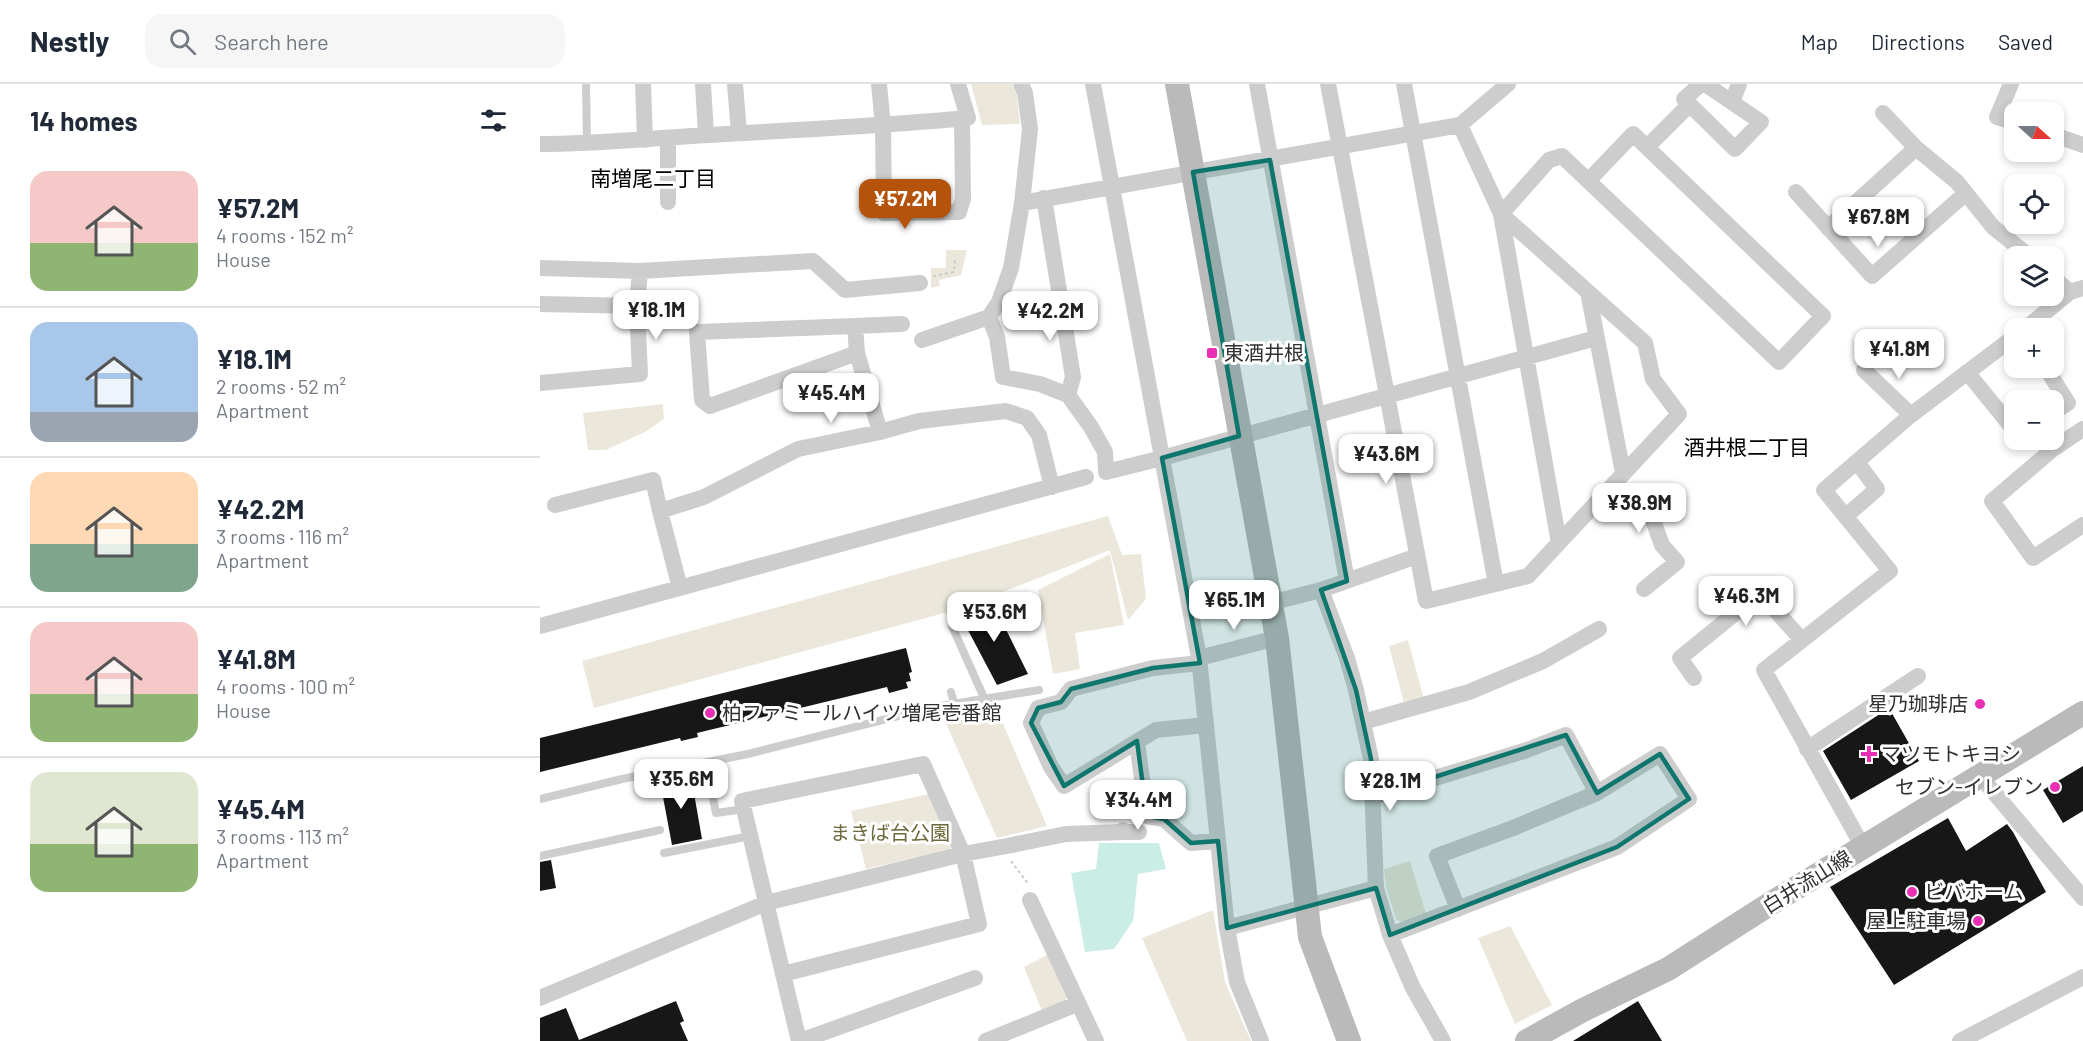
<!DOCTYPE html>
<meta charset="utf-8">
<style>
body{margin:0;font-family:Barlow,"Noto Sans JP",sans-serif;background:#f6f6f7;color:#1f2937;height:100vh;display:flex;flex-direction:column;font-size:22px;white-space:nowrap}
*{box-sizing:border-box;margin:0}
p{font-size:20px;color:#747a83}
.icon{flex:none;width:33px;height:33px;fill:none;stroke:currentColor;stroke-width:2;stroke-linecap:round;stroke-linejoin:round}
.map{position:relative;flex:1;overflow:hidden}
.sheet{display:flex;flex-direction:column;background:#fff;width:540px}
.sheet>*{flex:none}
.needle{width:39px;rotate:111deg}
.fabs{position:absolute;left:1464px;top:18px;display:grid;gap:12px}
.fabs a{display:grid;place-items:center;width:60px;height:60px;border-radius:12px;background:#fff;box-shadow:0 3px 9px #0003;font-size:30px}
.price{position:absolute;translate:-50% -51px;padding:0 14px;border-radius:12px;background:#fff;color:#222;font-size:20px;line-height:39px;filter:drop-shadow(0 2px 3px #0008)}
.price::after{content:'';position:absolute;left:50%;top:36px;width:18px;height:14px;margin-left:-9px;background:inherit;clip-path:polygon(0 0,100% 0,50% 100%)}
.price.on{background:#b45309;color:#fff}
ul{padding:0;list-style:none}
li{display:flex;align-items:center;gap:18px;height:150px;padding:0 30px}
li+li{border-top:2px solid #e0e1e3}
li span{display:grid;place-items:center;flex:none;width:168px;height:120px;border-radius:18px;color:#555}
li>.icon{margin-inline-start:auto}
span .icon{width:72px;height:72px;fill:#fffc;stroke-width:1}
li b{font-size:26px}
h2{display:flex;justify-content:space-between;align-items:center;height:72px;padding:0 30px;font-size:26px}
header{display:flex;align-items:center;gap:36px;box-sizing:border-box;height:84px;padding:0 30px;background:#fff;border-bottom:2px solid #e0e1e3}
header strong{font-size:28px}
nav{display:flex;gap:33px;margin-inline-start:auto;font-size:21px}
.search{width:420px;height:54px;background:#f6f6f7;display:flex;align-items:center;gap:15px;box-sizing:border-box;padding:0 21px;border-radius:18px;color:#747a83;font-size:22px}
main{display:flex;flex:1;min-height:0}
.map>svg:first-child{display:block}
.green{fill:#ebe8db}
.water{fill:#caede5}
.building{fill:#171717}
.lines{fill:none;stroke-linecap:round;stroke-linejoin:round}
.path{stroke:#cacaca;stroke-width:2;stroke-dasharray:3 3;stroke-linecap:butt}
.lane{stroke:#cdcdcd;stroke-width:8}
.street{stroke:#cdcdcd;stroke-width:16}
.secondary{stroke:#bababa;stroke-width:24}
.marked{fill:#0f766e;fill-opacity:0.2;stroke:#0f766e;stroke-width:4.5;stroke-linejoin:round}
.poi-dot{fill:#ea30b2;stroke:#fff;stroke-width:2}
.labels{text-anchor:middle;stroke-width:6;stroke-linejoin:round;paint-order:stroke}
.poi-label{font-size:20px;fill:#303030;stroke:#fff;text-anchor:start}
.park-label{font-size:20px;fill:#6e693c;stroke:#fff}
.street-label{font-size:20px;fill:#303030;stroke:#fff}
.neighbourhood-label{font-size:21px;fill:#000;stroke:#fff}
</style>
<header>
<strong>Nestly</strong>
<div class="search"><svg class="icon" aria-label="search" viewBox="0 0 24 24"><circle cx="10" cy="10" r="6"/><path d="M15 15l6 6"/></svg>Search here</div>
<nav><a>Map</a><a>Directions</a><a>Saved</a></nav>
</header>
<main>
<section class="sheet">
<h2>14 homes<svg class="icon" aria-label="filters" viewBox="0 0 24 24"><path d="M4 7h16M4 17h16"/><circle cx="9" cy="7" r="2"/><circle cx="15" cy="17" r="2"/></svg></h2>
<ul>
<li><span style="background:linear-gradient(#f6c9c9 60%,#8fb573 0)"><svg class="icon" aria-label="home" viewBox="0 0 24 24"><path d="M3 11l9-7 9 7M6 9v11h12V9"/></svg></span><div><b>¥57.2M</b><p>4 rooms · 152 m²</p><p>House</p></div></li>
<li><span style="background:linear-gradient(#a9c7e8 75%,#9aa5b1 0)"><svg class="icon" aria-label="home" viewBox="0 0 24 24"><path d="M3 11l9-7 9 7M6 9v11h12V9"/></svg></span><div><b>¥18.1M</b><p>2 rooms · 52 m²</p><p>Apartment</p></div></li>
<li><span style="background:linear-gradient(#ffd9b3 60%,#7fa58c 0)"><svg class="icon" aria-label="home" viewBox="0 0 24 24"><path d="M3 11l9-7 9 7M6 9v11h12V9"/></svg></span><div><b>¥42.2M</b><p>3 rooms · 116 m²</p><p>Apartment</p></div></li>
<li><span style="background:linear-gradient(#f6c9c9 60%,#8fb573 0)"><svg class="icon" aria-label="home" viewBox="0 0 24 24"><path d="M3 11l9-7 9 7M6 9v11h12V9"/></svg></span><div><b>¥41.8M</b><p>4 rooms · 100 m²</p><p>House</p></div></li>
<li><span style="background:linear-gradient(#dfe7d0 60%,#8fb573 0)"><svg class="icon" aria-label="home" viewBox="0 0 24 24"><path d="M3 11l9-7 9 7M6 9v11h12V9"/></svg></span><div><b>¥45.4M</b><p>3 rooms · 113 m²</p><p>Apartment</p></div></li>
</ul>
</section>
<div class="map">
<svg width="1543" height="957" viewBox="0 0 1543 957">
<rect width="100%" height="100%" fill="#fff"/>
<path class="green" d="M431 0H472L477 12 480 40 442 41Z
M406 166H427L421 191 399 196 400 202 391 204V184H406Z
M123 320 124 335 105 348 66 366H48L43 329Z
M568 432 582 471 601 470 606 515 588 536 570 466 419 525 54 624 42 577Z
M570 470 584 541 535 549 540 585 513 590 498 506Z
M868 556 884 615 864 619 849 562Z
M457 626 507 742 457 754 404 635Z
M389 710 412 760 410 766 326 785 311 727Z
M870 777 886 830 863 839 856 835 846 803 844 785Z
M673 826 685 898 711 957H647L602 854Z
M970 842 1012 921 975 940 938 854Z
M509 870 528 912 525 918 502 927 484 883Z"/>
<path class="water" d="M559 759H619L626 785 598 790 593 837 574 865 545 868 531 789 556 785Z"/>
<path class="building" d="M451 515 488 590 457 601 420 531Z
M366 564 372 588 369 589 371 597 366 598 368 604 349 609 347 603 157 649 158 653 141 657 140 654 0 688V654Z
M1349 624 1379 677 1311 716 1283 667Z
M1543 682V727L1523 739 1503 706Z
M151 692 162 755 132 761 120 697Z
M1408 734 1426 767 1467 740 1473 748 1506 808 1354 901 1290 803Z
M11 776 16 804 0 807V778Z
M136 917 144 937 140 939 148 957H0V934L26 924 39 956Z
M1098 917 1122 957H1033Z"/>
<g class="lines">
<path class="path" d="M393 192 414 188 415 175
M471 777 489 801"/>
<path class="lane" d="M46 0 47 59
M412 542 445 616
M411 608 414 620
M169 694 176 729 204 725
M0 715 82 695 208 670 394 623 499 606
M124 769 210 752
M0 772 120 746"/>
<path class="street" d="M103 0 105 56
M163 0 166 51
M195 0 199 49
M339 0 343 42 344 129 419 128 423 115 422 35
M553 0 659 574 687 844 697 898 721 957
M717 0 807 497
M788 0 886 517 988 492 1139 330 1113 295 1105 259 961 130 920 41
M864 0 956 500
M1161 0 1144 15 1195 65 1221 38 1165 0
M1471 0 1457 33 1474 38
M1192 18 1199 0
M1343 29 1376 64 1417 98 1453 143 1489 172
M1514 51 1543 61
M128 55V118
M0 60C57 60 112 54 169 51 255 46 342 42 428 34L418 0
M1107 63 1149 21
M1256 108 1332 192 1426 109
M504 114 533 293 528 311 551 343 565 368 566 388 622 374 1056 254
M482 119 920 41 968 0
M1288 144 1376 64
M0 184 100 187 97 222
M100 187 273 177 305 206 380 199
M1514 194 1530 208
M1048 208 1083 389
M0 220 97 222 100 290 0 299
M449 233 457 253 463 293 500 300 528 311
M315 242 362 240
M1486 244 1530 208 1543 204
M382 256 449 233 459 218 471 184 482 119 490 45 485 9 481 0
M317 269 315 242 157 248 162 316 170 322 317 269 340 348
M1506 284 1528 319 1514 328
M1324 286 1371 331
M1427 288 1474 346
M1543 345 1513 365 1452 417 1493 474 1543 441
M1074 399 1113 436 1122 461 1137 478 1104 505
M15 421 113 396 120 427
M1306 432 1337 405 1317 378
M1019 459 961 130 1009 76 1022 72 1239 278 1283 232 1093 50 1049 96
M140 504 120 427 164 413 258 365 340 348 379 337 466 327 487 334 499 351 512 403
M781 506 807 574 816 606 831 675 836 804 850 851 873 904 903 957
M730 519 781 506 877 472
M0 542 546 393
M659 574 737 554
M660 579 613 584 531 605 521 618 498 624 491 639 511 683 524 702 616 646 666 641
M1154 594 1140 574 1220 509 1262 556
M823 638 929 608 1003 577 1059 545
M597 658 607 732 624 735 651 759 678 757
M1267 665 1378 592
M383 680 423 770 439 840 243 890 202 717Z
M1440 692 1543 814
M832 713 984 667 1026 651 1057 709
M583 746V748H599
M1323 763 1224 586 1350 487 1284 406 1371 331 1474 253
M490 816 556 957
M687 844 836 804
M850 851 1077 763 1149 715 1120 670 1057 709 973 744 897 772 918 825
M243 890 259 957
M0 914 226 819 423 770 467 762 526 750 583 748
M260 957 435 894
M446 957 537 920
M1420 957 1543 893"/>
<path class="secondary" d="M637 0 737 554 770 853 809 957
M987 957 1043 926 1128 885 1233 818 1543 629"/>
</g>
<path class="marked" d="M730 76 807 497 781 506 816 606 831 675 832 713 1026 651 1057 709 1120 670 1149 715 1077 763 850 851 836 804 687 844 678 757 651 759 624 735 607 732 597 657 524 702 491 639 498 624 521 618 531 605 613 584 660 579 622 374 699 352 653 88Z"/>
<g class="poi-dot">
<rect x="666" y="263" width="12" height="12" rx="3"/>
<circle cx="1440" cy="620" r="6"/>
<circle cx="170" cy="629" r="6"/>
<path d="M1326 661h6v6h6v6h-6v6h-6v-6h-6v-6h6z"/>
<circle cx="1515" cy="703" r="6"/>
<circle cx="1372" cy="808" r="6"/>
<circle cx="1438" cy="837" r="6"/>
</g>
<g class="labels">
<g class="poi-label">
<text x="684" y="276">東酒井根</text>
<text x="1428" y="627" text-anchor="end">星乃珈琲店</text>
<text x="182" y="636">柏ファミールハイツ増尾壱番館</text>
<text x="1341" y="677">マツモトキヨシ</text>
<text x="1503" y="710" text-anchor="end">セブン-イレブン</text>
<text x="1384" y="815">ビバホーム</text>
<text x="1426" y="844" text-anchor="end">屋上駐車場</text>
</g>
<g class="park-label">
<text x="350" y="756">まきば台公園</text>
</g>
<g class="street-label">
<text transform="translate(1267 798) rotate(-32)" y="7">白井流山線</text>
</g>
<g class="neighbourhood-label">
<text x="113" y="102">南増尾二丁目</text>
<text x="1207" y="371">酒井根二丁目</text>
</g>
</g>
</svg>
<div class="fabs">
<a><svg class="needle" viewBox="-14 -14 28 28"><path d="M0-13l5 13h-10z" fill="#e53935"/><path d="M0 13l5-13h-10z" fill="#747a83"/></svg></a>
<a><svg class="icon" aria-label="locate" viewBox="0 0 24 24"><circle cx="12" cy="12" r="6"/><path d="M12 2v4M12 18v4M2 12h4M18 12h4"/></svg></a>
<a><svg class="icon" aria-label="layers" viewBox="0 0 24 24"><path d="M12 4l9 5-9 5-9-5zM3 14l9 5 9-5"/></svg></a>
<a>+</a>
<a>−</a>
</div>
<b class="price on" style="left:365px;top:146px">¥57.2M</b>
<b class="price" style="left:1338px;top:164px">¥67.8M</b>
<b class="price" style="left:116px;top:257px">¥18.1M</b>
<b class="price" style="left:510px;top:258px">¥42.2M</b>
<b class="price" style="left:1359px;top:296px">¥41.8M</b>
<b class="price" style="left:291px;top:340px">¥45.4M</b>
<b class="price" style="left:846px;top:401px">¥43.6M</b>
<b class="price" style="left:1099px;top:450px">¥38.9M</b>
<b class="price" style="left:1206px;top:543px">¥46.3M</b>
<b class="price" style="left:694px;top:547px">¥65.1M</b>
<b class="price" style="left:454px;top:559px">¥53.6M</b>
<b class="price" style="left:141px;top:726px">¥35.6M</b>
<b class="price" style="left:850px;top:728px">¥28.1M</b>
<b class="price" style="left:598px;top:747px">¥34.4M</b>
</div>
</main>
